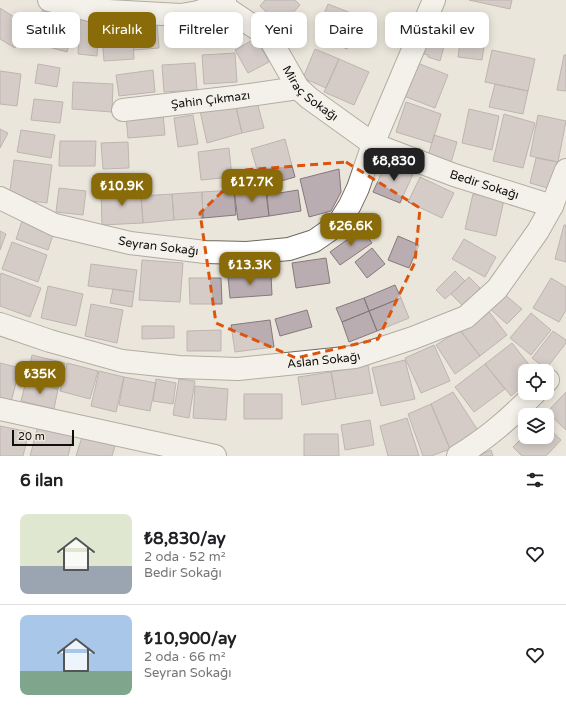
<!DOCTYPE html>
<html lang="tr">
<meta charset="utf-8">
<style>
body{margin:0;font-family:"Varela Round",sans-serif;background:#f2f2f2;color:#202124;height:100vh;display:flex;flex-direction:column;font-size:15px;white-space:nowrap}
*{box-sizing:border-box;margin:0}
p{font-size:13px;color:#757577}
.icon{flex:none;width:22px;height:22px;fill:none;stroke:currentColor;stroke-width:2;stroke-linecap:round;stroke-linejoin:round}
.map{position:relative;height:456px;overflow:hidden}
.sheet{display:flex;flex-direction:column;background:#fff;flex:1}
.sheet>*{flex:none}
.hud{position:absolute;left:12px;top:12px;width:542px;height:36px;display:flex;gap:8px}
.fabs{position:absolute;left:518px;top:364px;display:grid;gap:8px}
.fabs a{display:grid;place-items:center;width:36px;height:36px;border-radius:8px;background:#fff;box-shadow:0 2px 10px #0003;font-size:20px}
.scale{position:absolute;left:12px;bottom:10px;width:62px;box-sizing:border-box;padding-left:4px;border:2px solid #110f0c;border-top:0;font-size:11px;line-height:14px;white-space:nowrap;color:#110f0c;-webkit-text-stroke:3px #ebe6db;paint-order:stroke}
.price{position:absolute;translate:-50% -34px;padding:0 9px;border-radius:8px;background:#896b09;color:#fff;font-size:13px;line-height:26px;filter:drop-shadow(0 1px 2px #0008)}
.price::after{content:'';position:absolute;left:50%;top:24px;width:12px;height:9px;margin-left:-6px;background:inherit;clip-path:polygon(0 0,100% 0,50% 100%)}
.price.selected{background:#222;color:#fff}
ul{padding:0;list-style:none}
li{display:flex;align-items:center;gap:12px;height:100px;padding:0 20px}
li+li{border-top:1px solid #e0e0e0}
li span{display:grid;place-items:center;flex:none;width:112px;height:80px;border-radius:8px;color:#555}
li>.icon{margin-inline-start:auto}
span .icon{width:48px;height:48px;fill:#fffc;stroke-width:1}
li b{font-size:17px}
h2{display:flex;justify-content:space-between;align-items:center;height:48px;padding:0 20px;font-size:17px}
.tag{padding:0 14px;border-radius:8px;background:#fff;box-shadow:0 2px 10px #0003;font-size:14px;line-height:36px}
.tag.selected{background:#896b09;color:#fff}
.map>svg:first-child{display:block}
.building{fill:#baadb1;stroke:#85797c}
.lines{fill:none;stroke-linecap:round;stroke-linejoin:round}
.minor-casing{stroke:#6d695f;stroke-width:24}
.minor{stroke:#fff;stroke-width:22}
.marked{fill:none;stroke:#dd550c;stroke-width:3;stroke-dasharray:8 5;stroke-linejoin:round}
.labels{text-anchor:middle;stroke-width:3.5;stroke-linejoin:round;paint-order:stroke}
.street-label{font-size:12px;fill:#110f0c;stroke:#ebe6db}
</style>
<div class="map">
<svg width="566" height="456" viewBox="0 0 566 456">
<rect width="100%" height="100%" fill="#ebe6db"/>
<path class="building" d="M265 0H295L300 5 281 26 260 6Z
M469 0H512L510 9Z
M44 4 78 13 67 52 34 43Z
M328 4 361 17 347 49 315 36Z
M0 8 28 26 15 48 0 39Z
M80 18 100 20 97 56 78 54Z
M218 21 222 39 203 44 199 25Z
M463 21 487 25 482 60 458 57Z
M157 22 159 48 134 50 132 23Z
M132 23 134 59 104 61 101 25Z
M435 36 446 39 440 61 428 57V55L420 53 424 38 433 41Z
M256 38 269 62 248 73 235 50Z
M315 49 339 59 326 88 303 78Z
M492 50 535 59 528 91 485 82Z
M235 53 237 82 204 84 202 55Z
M564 55H566V91L557 90Z
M339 59 369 72 354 105 324 92Z
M415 62 448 75 435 108 401 95Z
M195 63 197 90 164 92 162 65Z
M38 64 60 68 57 87 35 83Z
M153 70 155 92 119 96 116 75Z
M0 71 21 74 17 106 0 104Z
M73 82 113 84 112 112 72 109Z
M495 84 528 91 523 114 489 107Z
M34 99 63 102 60 123 31 120Z
M257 102 264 128 242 133 236 107Z
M406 102 441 114 432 143 396 132Z
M236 107 242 133 207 143 200 111Z
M469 109 499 116 492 150 462 143Z
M163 114 165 135 128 138 126 117Z
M504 114 535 123 523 168 493 161Z
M193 115 198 144 178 147 174 118Z
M538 115 566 121 558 162 530 156Z
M0 129 8 133 0 148Z
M21 130 55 135 51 158 17 152Z
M434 135 457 142 450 166 427 160Z
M285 139 295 177 281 181 280 178 261 183 251 149Z
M60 141H96L95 166H59Z
M128 142 129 168 103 169 101 143Z
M229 148 232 177 201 180 198 152Z
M536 158 558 162 551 189 530 183Z
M14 160 52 165 47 203 9 198Z
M387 161 414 172 400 203 373 192Z
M339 169 341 192 331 211 309 217 300 179Z
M420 177 454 193 442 218 408 202Z
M265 186 269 216 238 220 234 190Z
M59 188 86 191 83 215 56 212Z
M101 190H141L143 223 102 225Z
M234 190 236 215 203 218 202 192Z
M298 190 301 211 269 216 267 195Z
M202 192 203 218 174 220 172 194Z
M172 194 174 220 143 223 141 196Z
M473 194 504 200 496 236 465 229Z
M22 221 54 232 48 250 16 239Z
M564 225H566V262L555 259Z
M362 229 372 243 340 265 330 252Z
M0 231 6 234 0 250Z
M398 236 419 245 409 268 388 260Z
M464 239 496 257 485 277 452 259Z
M12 242 47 255 38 282 2 269Z
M372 248 385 264 367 278 355 262Z
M326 258 330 283 296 288 292 263Z
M142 260 183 263 180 302 139 300Z
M91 264 137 270 134 292 88 286Z
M455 271 465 281 445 299 436 290Z
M1 273 41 288 30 317 0 306V276Z
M271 275 272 295 230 298 228 277Z
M469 277 480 288 463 306 451 294Z
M189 278H221L222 304H190Z
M551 278 566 287V310L559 322 533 308Z
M395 285 401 298 369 311 364 298Z
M48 286 83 294 76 326 41 318Z
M113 289 134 292 132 307 110 303Z
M504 294 522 309 507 324 490 309Z
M364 298 369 311 342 322 336 308Z
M401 298 409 318 377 331 369 311Z
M91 304 123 310 117 343 85 336Z
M487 309 507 335 480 356 460 330Z
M307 310 312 327 280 336 275 319Z
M369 311 377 331 349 342 342 322Z
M531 313 551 330 531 355 510 338Z
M270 320 274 347 235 352 231 325Z
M142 326H174V338L142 339Z
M221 330V351H187V331Z
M460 330 480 356 455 374 436 345Z
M553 331 566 340V343L546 369 532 358Z
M512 343 534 371H525V384L511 396 485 364Z
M434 345 450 381 421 393 405 358Z
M32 355 65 363 58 389 26 381Z
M405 360 415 399 381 406 372 368Z
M0 363 20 368 11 402 0 399Z
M67 363 98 371 90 399 60 391Z
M485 364 505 389 474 412 455 387Z
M368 365 373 393 336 399 331 372Z
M99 371 124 377 116 412 91 406Z
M331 372 336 399 302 405 298 377Z
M124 377 156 383 150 411 119 405Z
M156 379 176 383 173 404 153 401Z
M179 379 195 381 189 418 173 415Z
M26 381 58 389 54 409 21 401Z
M195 386 228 389 226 420 193 418Z
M453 392 479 432 450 449 431 404Z
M566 392V430L547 412Z
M244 394H282V419H244Z
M431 404 450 449 431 456H423L408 414Z
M407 418 419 456H388L380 426Z
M370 420 374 445 345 450 341 425Z
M0 426 29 432 23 456H0Z
M38 426 73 436 68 456H30Z
M547 427 561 440 546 456H522L513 447 525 435V437H547Z
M304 434H338L339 456H304Z
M82 437 115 446 112 456H76Z
M491 450 493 456H478Z"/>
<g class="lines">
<g class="minor-casing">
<g id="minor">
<path d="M49 0 90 10 181 15 198 12 220 4 225 0"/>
<path id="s1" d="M220 4 259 30 269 37 298 88 309 98 373 144 454 175 552 206"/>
<path id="s2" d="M123 110 235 97 298 88"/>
<path id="s3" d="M0 198 55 225 130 243 205 252 247 253 289 249 314 241 327 232 340 221 350 205 358 188 373 144 434 0"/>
<path id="s4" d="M0 324 50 341 122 361 179 367 238 369 355 357 413 338 466 317 497 289 538 231 552 206 566 170"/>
<path d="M547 381 548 380"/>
<path d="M0 409 215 456"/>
<path d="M458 456C489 437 510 418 535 393"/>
</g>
</g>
<use href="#minor" class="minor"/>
</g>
<path d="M0 0H566V456H0ZM346 162 420 208 415 262 378 339 296 358 216 323 200 213 245 170Z" fill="#ebe6db" fill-opacity=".55" fill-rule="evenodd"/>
<path class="marked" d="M346 162 420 208 415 262 378 339 296 358 216 323 200 213 245 170Z"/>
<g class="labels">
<g class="street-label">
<text dy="4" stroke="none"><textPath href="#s1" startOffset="130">Miraç Sokağı</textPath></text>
<text dy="4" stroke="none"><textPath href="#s2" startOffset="88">Şahin Çıkmazı</textPath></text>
<text dy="4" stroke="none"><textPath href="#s1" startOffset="330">Bedir Sokağı</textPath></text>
<text dy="4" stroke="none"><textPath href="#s3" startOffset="167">Seyran Sokağı</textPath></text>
<text dy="4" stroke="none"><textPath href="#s4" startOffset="330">Aslan Sokağı</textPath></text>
</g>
</g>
</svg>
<div class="fabs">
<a><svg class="icon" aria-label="locate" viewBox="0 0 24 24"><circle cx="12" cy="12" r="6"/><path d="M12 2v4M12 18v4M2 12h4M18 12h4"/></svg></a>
<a><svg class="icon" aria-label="layers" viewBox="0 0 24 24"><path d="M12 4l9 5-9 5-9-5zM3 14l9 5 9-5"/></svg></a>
</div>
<div class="scale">20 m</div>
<b class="price selected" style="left:394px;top:182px">₺8,830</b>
<b class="price" style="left:252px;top:203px">₺17.7K</b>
<b class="price" style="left:122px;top:207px">₺10.9K</b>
<b class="price" style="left:351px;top:247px">₺26.6K</b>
<b class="price" style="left:250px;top:286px">₺13.3K</b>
<b class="price" style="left:40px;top:395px">₺35K</b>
<div class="hud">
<a class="tag">Satılık</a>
<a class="tag selected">Kiralık</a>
<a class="tag">Filtreler</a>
<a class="tag">Yeni</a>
<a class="tag">Daire</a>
<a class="tag">Müstakil ev</a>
</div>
</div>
<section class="sheet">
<h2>6 ilan<svg class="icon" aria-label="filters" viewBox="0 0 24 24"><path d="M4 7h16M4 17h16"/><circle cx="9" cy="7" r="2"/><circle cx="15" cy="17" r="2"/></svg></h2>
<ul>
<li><span style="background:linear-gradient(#dfe7d0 65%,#9aa5b1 0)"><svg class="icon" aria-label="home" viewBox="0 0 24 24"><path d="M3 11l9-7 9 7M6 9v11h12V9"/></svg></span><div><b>₺8,830/ay</b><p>2 oda · 52 m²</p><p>Bedir Sokağı</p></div><svg class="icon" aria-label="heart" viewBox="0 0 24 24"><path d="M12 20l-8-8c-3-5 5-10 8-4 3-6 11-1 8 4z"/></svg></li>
<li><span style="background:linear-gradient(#a9c7e8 70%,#7fa58c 0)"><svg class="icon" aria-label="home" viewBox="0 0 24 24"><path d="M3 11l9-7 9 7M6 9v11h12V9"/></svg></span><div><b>₺10,900/ay</b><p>2 oda · 66 m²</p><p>Seyran Sokağı</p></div><svg class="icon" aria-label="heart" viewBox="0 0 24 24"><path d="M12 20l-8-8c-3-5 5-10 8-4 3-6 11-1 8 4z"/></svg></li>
</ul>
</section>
